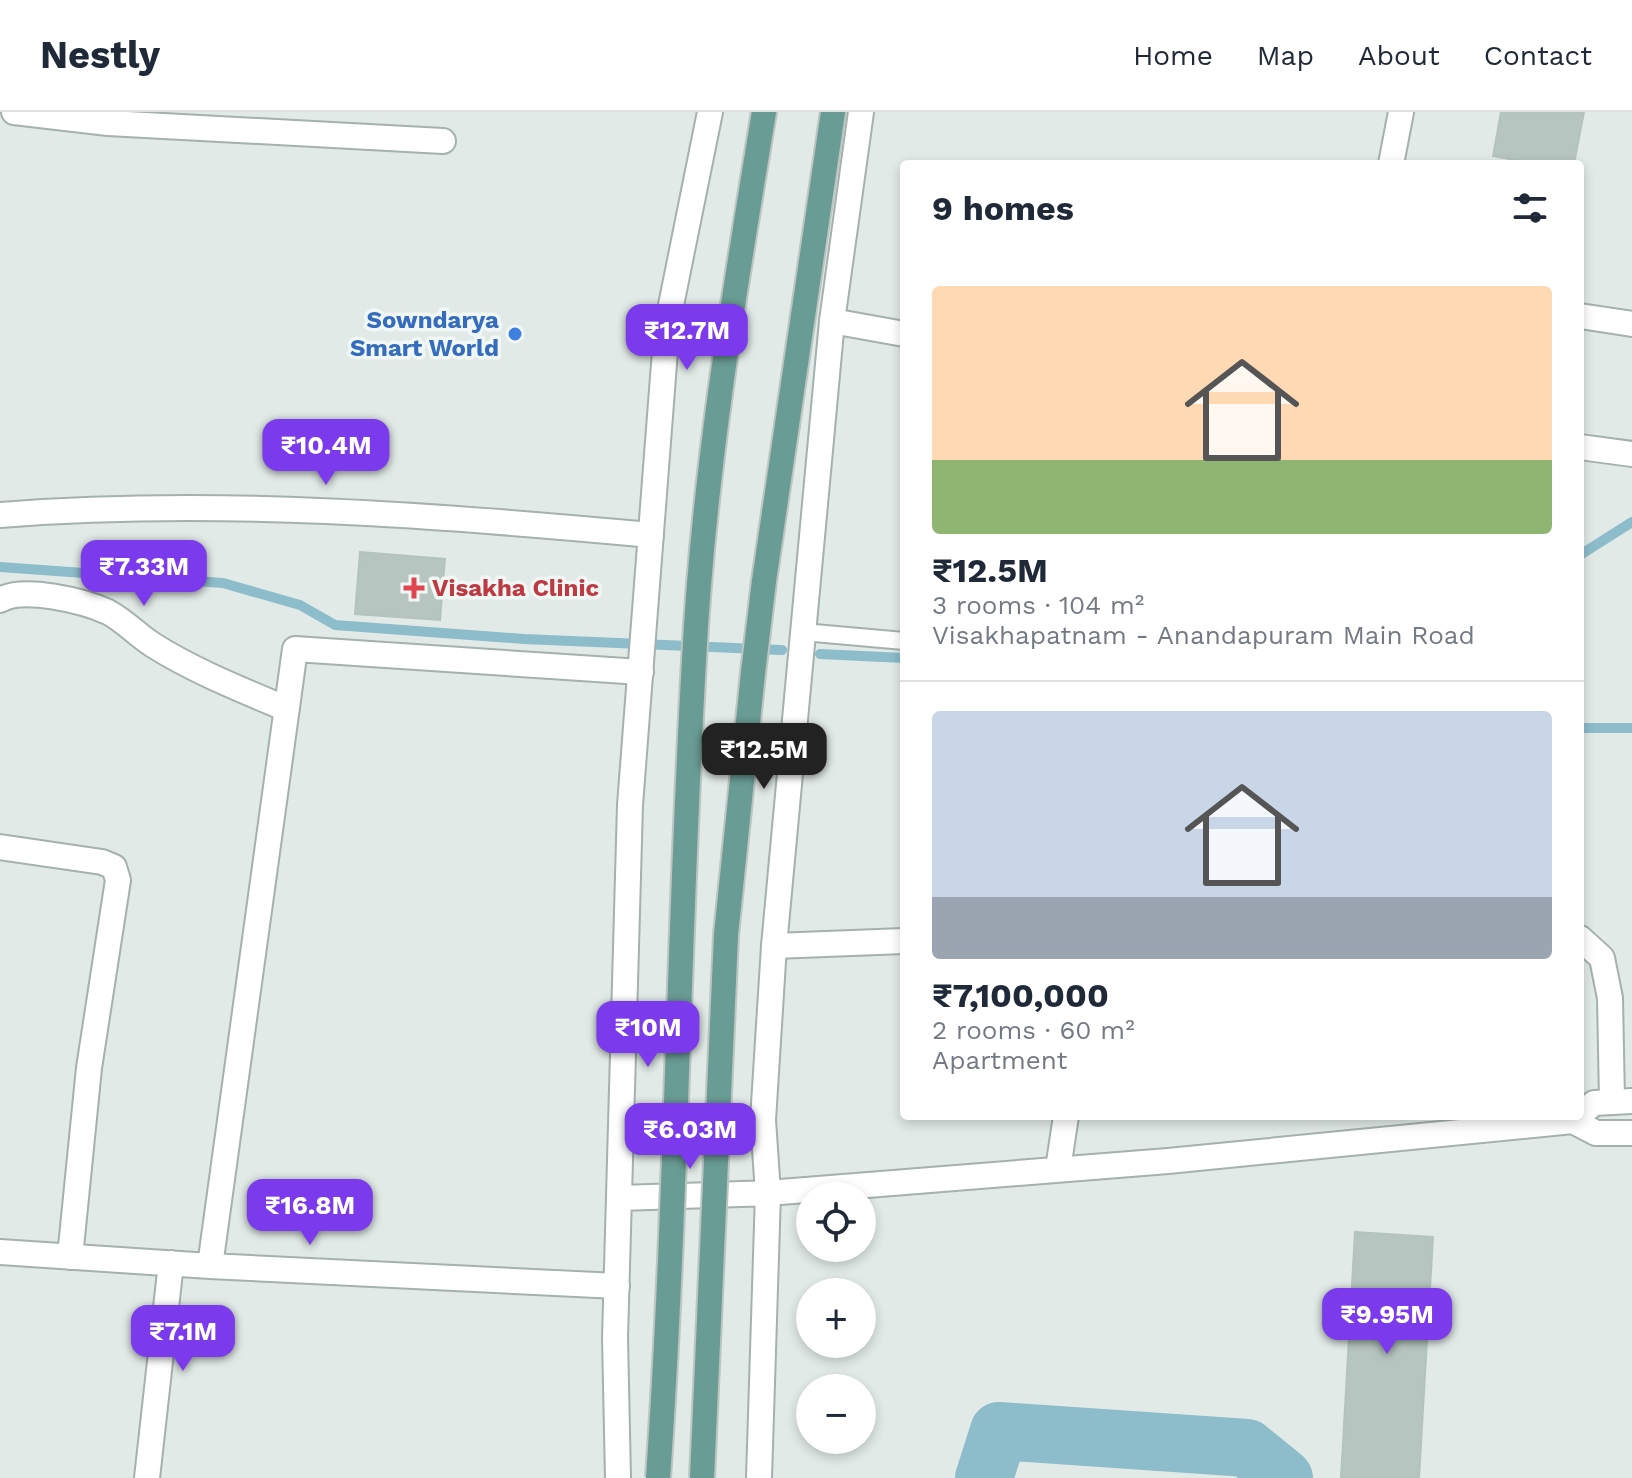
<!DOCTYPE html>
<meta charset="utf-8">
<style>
body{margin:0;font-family:"Work Sans",sans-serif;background:#f6f6f7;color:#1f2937;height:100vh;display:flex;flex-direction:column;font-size:30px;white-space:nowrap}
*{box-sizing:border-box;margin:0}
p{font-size:26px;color:#747a83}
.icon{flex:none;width:44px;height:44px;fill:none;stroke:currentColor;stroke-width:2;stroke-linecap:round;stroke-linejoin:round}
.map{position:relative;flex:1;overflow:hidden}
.side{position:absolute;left:900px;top:48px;width:684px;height:960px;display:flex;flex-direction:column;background:#fff;border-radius:8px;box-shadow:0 4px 12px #0003}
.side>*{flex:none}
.tools{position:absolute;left:796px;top:1070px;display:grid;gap:16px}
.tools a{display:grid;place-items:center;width:80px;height:80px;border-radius:50%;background:#fff;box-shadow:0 4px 12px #0003;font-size:40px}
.price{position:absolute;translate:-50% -68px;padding:0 18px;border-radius:16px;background:#7c3aed;color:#fff;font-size:26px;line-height:52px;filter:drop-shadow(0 2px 4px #0008)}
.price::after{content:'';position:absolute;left:50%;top:48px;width:24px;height:18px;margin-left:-12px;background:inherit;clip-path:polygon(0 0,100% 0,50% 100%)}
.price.on{background:#222;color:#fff}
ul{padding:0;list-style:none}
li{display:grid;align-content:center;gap:16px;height:424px;padding:0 32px}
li+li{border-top:2px solid #e0e1e3}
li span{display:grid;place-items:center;height:248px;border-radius:8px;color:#555}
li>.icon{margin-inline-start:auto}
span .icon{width:144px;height:144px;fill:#fffc;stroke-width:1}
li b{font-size:34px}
h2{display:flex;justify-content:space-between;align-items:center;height:96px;padding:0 32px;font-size:34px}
header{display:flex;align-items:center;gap:48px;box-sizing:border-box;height:112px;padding:0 40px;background:#fff;border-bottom:2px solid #e0e1e3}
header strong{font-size:38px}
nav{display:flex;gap:44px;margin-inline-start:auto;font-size:28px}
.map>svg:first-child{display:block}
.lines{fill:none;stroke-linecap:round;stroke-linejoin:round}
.stream{stroke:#8dbccb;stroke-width:10}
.river{stroke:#8dbccb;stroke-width:58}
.building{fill:#b6c5c0;stroke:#b4c3be;stroke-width:2}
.service-casing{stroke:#a4b1ae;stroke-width:20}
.minor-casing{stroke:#a4b1ae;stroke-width:28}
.tertiary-casing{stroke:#a4b1ae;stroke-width:28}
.primary-casing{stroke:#bdc4c2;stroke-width:28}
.service{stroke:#fff;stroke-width:16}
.minor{stroke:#fff;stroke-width:24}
.tertiary{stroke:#fff;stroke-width:24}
.primary{stroke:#699c94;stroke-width:24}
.primary-bridge-casing{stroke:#bdc4c2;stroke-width:28;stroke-linecap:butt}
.primary-bridge{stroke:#699c94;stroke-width:24}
.shop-dot{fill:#3f7fe0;stroke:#f1f7f4;stroke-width:3}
.health-dot{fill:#e0444e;stroke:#f1f7f4;stroke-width:3}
.labels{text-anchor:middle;stroke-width:7;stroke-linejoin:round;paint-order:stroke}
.shop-label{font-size:24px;font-weight:bold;fill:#366cbe;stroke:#f1f7f4;text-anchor:end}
.health-label{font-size:24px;font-weight:bold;fill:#be3a42;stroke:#f1f7f4;text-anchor:start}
</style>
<header>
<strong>Nestly</strong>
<nav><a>Home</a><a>Map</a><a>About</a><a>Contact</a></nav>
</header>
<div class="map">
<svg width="1632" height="1366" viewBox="0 0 1632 1366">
<rect width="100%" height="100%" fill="#e1eae7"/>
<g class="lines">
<path class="stream" d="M1580 443 1632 410
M0 455 223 471 300 493 335 513 524 527 782 538
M820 542 904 546
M1580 616H1632"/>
<path class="river" d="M984 1366 999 1319 1247 1336 1284 1366"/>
</g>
<path class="building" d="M1501 0H1584L1574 52H1536L1493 44Z
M360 440 445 447 440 508 355 502Z
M1355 1120 1433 1125 1419 1366H1341Z"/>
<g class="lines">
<g class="service-casing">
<path id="service" d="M803 520 904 529"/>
</g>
<g class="minor-casing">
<path id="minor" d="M14 0 108 11 443 29
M1391 52 1401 0
M1580 204 1632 212
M832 209 904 222
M1580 335 1632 342
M0 403C217 386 435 403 651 423
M0 488C23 474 84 489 108 500 125 509 137 523 153 533 194 559 242 578 287 597
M0 735 102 750 114 755 118 768 89 956 70 1145
M1580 826 1602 846 1610 886 1612 989
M774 834 904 829
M1058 1057 1066 1004
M0 1140 210 1154 617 1174
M210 1154 295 537 641 560
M147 1366 171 1151"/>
</g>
<g class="tertiary-casing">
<path id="tertiary" d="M1580 1003 1594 991 1632 989
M620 1086 768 1081 1168 1049 1573 1009 1596 1021H1632
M618 1366 615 1226 630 693 667 213 710 0
M759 1366 768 1081 763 1008 774 834 832 209 861 0"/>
</g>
<g class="primary-casing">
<path id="primary" d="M694 549C703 365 734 182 764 0
M753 561 764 469 833 0"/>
</g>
<use href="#service" class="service"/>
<use href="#minor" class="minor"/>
<use href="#tertiary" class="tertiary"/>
<use href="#primary" class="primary"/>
<g class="primary-bridge-casing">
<path id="primary-bridge" d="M658 1366C677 1094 678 822 694 549
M702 1366 726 823 753 561"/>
</g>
<use href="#primary-bridge" class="primary-bridge"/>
</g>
<circle class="shop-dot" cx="515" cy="222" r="8"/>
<path class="health-dot" d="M410 464h8v8h8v8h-8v8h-8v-8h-8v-8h8z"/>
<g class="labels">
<g class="shop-label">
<text x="499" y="216">Sowndarya<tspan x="499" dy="28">Smart World</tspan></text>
</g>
<g class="health-label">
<text x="432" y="484">Visakha Clinic</text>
</g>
</g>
</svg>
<div class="tools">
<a><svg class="icon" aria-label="locate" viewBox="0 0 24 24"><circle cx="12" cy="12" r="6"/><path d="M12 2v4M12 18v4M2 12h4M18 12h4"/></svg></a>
<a>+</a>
<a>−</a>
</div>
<b class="price" style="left:687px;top:260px">₹12.7M</b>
<b class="price" style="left:326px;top:375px">₹10.4M</b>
<b class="price" style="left:144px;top:496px">₹7.33M</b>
<b class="price on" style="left:764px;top:679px">₹12.5M</b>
<b class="price" style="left:648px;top:957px">₹10M</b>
<b class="price" style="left:690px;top:1059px">₹6.03M</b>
<b class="price" style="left:310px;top:1135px">₹16.8M</b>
<b class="price" style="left:1387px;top:1244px">₹9.95M</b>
<b class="price" style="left:183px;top:1261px">₹7.1M</b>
<section class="side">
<h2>9 homes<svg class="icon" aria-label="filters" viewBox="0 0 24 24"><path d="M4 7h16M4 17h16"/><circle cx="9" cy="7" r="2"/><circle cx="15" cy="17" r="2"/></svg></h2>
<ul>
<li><span style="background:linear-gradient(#ffd9b3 70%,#8fb573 0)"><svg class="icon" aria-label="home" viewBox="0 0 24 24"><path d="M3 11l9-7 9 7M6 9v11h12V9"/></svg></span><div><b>₹12.5M</b><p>3 rooms · 104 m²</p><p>Visakhapatnam - Anandapuram Main Road</p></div></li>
<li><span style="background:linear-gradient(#c9d6e8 75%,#9aa5b1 0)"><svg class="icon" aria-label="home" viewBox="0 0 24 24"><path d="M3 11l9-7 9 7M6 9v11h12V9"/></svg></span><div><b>₹7,100,000</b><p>2 rooms · 60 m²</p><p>Apartment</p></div></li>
</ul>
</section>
</div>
